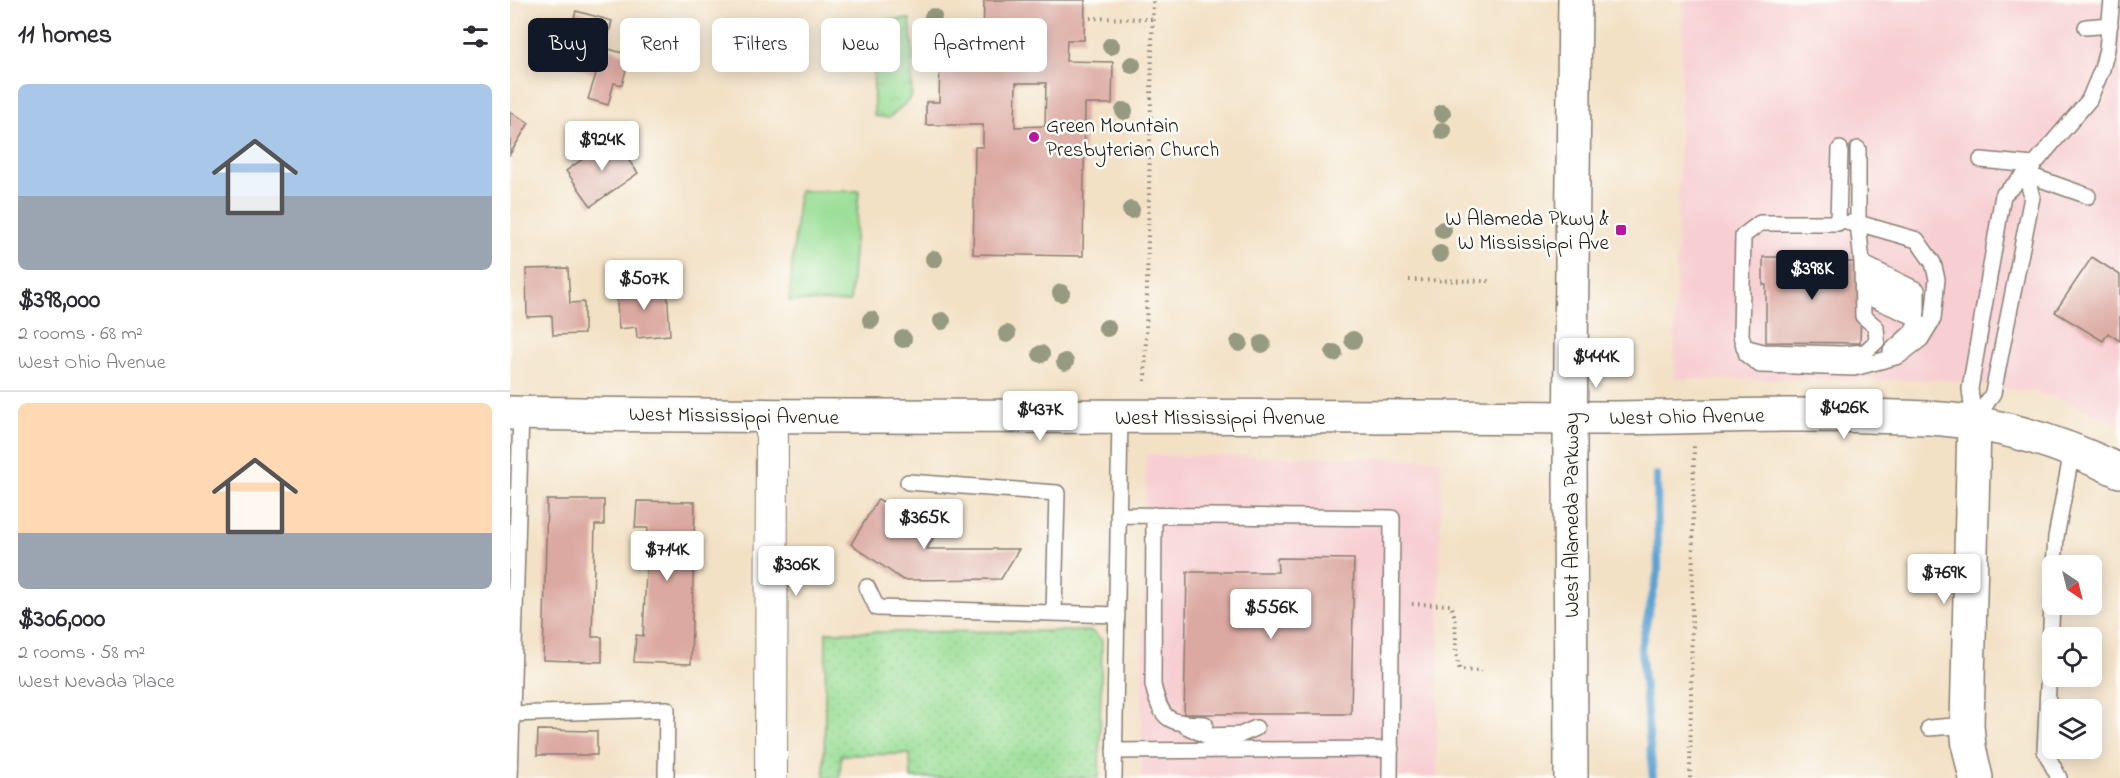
<!DOCTYPE html>
<meta charset="utf-8">
<style>
body{margin:0;font-family:"Indie Flower",sans-serif;background:#f7f7f7;color:#2b2b33;height:100vh;display:flex;flex-direction:column;font-size:22px;white-space:nowrap}
*{box-sizing:border-box;margin:0}
p{font-size:20px;color:#7c7c81}
.icon{flex:none;width:33px;height:33px;fill:none;stroke:currentColor;stroke-width:2;stroke-linecap:round;stroke-linejoin:round}
.map{position:relative;flex:1;overflow:hidden}
.sheet{display:flex;flex-direction:column;background:#fff;width:510px}
.sheet>*{flex:none}
.hud{position:absolute;left:18px;top:18px;width:570px;height:54px;display:flex;gap:12px}
.needle{width:39px;rotate:145deg}
.buttons{position:absolute;left:1532px;top:555px;display:grid;gap:12px}
.buttons a{display:grid;place-items:center;width:60px;height:60px;border-radius:9px;background:#fff;box-shadow:0 3px 15px #0003;font-size:30px}
.price{position:absolute;translate:-50% -51px;padding:0 14px;border-radius:6px;background:#fff;color:#222;font-size:20px;line-height:39px;filter:drop-shadow(0 2px 3px #0008)}
.price::after{content:'';position:absolute;left:50%;top:36px;width:18px;height:14px;margin-left:-9px;background:inherit;clip-path:polygon(0 0,100% 0,50% 100%)}
.price.current{background:#111827;color:#fff}
ul{padding:0;list-style:none}
li{display:grid;align-content:center;gap:12px;height:318px;padding:0 18px}
li+li{border-top:2px solid #e1e1e2}
li span{display:grid;place-items:center;height:186px;border-radius:9px;color:#555}
li>.icon{margin-inline-start:auto}
span .icon{width:108px;height:108px;fill:#fffc;stroke-width:1}
li b{font-size:26px}
h2{display:flex;justify-content:space-between;align-items:center;height:72px;padding:0 18px;font-size:26px}
.chip{padding:0 21px;border-radius:9px;background:#fff;box-shadow:0 3px 15px #0003;font-size:21px;line-height:54px}
.chip.current{background:#111827;color:#fff}
main{display:flex;flex:1;min-height:0}
.map>svg:first-child{display:block}
.built{fill:#f7cfd3}
.grass{fill:url(#grass-dots);stroke:#5b7d59;stroke-width:1.5}
.park{fill:url(#park-crowns);stroke:#5b7d59;stroke-width:1.5}
.garden{fill:#9ade96;stroke:#5b7d59;stroke-width:1.5}
.lines{fill:none;stroke-linecap:round;stroke-linejoin:round}
.stream{stroke:#5ca2d2;stroke-width:8}
.building{fill:#dba9a1;fill-rule:evenodd}
.service-casing{stroke:#887e71;stroke-width:18}
.minor-casing{stroke:#887e71;stroke-width:34}
.tertiary-casing{stroke:#887e71;stroke-width:36}
.secondary-casing{stroke:#887e71;stroke-width:36}
.path{stroke:#887e71;stroke-width:4;stroke-dasharray:1.5 4.5;stroke-linecap:butt}
.service{stroke:#fff;stroke-width:15}
.minor{stroke:#fff;stroke-width:32}
.tertiary{stroke:#fff;stroke-width:33}
.secondary{stroke:#fff;stroke-width:33}
.tree{fill:#959a80}
.poi-dot{fill:#b5179e;stroke:#fdfcf7;stroke-width:2}
.labels{text-anchor:middle;stroke-width:5;stroke-linejoin:round;paint-order:stroke}
.poi-label{font-size:21px;fill:#1c1c1c;stroke:#fdfcf7;text-anchor:start}
.street-label{font-size:21px;fill:#1c1c1c;stroke:#fdfcf7}
</style>
<main>
<section class="sheet">
<h2>11 homes<svg class="icon" aria-label="filters" viewBox="0 0 24 24"><path d="M4 7h16M4 17h16"/><circle cx="9" cy="7" r="2"/><circle cx="15" cy="17" r="2"/></svg></h2>
<ul>
<li><span style="background:linear-gradient(#a9c7e8 60%,#9aa5b1 0)"><svg class="icon" aria-label="home" viewBox="0 0 24 24"><path d="M3 11l9-7 9 7M6 9v11h12V9"/></svg></span><div><b>$398,000</b><p>2 rooms · 68 m²</p><p>West Ohio Avenue</p></div></li>
<li><span style="background:linear-gradient(#ffd9b3 70%,#9aa5b1 0)"><svg class="icon" aria-label="home" viewBox="0 0 24 24"><path d="M3 11l9-7 9 7M6 9v11h12V9"/></svg></span><div><b>$306,000</b><p>2 rooms · 58 m²</p><p>West Nevada Place</p></div></li>
</ul>
</section>
<div class="map">
<svg width="1610" height="778" viewBox="0 0 1610 778">
<defs>
<pattern id="grass-dots" width="8" height="8" patternUnits="userSpaceOnUse" patternTransform="scale(1.5)"><rect width="8" height="8" fill="#9ade96"/><path d="M2 2h.1M6 6h.1" fill="none" stroke="#84be81" stroke-width="1.8" stroke-linecap="round"/></pattern>
<pattern id="park-crowns" width="20" height="18" patternUnits="userSpaceOnUse" patternTransform="scale(1.5)"><rect width="20" height="18" fill="#9ade96"/><path d="M2 6a3 3 0 1 1 6 0M12 15a3 3 0 1 1 6 0" fill="none" stroke="#84be81"/></pattern>
</defs>
<rect width="100%" height="100%" fill="#fdfcf7"/>
<filter id="ink" filterUnits="userSpaceOnUse"><feTurbulence type="fractalNoise" baseFrequency=".0167" numOctaves="2"/><feDisplacementMap in="SourceGraphic" scale="12" xChannelSelector="R" yChannelSelector="G"/><feConvolveMatrix kernelMatrix="1 2 1 2 8 2 1 2 1" color-interpolation-filters="sRGB"/></filter>
<filter id="wash" filterUnits="userSpaceOnUse"><feTurbulence type="fractalNoise" baseFrequency=".008" numOctaves="4" result="noise"/><feDisplacementMap in="SourceGraphic" scale="24" xChannelSelector="R" yChannelSelector="G"/><feGaussianBlur stdDeviation="1.35" result="paint"/><feColorMatrix in="noise" values="0 0 0 0 0 0 0 0 0 0 0 0 0 0 0 0 0 1.4 0 .05"/><feComposite in="paint" operator="in"/></filter>
<g filter="url(#wash)">
<rect width="100%" height="100%" fill="#f3e1c6"/>
<path class="built" d="M1173 0H1610V424L1551 399 1526 392 1434 380 1164 379Z
M636 455 931 459 927 778H631Z"/>
<path class="grass" d="M581 631 592 640 589 778H401L400 754 331 755 330 778H314L316 632Z"/>
<path class="park" d="M400 19 403 57 401 98 379 118 364 116 363 20Z"/>
<path class="garden" d="M289 191H349L340 302 279 301Z"/>
<g class="lines">
<path class="stream" d="M1143 778 1131 647 1148 571 1147 475"/>
</g>
<g id="blocks">
<path class="building" d="M474 0H575L574 40H557L556 61 603 62 602 104H575L573 256 463 254 465 147H473V125H416V102H429L430 57H418L419 37H471L470 60 486 61V38H473ZM506 83H536L535 126 505 127Z
M66 11 102 21 95 48 120 55 112 85 104 83 98 105 78 99 86 74 66 68 73 43 58 39Z
M0 112 19 123 0 154Z
M102 138 128 173 81 206 56 171Z
M1253 257H1296L1297 266H1316V262H1347L1351 308 1350 343 1256 342V285H1253Z
M1582 257 1610 275V341L1598 333 1593 341 1545 312Z
M58 268 60 303 74 302V334L43 335 42 316 17 317 16 269Z
M157 287 160 335 127 338 126 327 109 329 106 291Z
M368 499 426 533 417 549H509L491 579 393 580 341 544Z
M37 500H94V525H85L82 637H92V662L33 660Z
M127 501 185 502 181 664 124 662 126 635 133 636 138 528H125Z
M767 558 844 559 841 714H674L677 572H768Z
M28 730 87 731V755H27Z"/>
</g>
</g>
<g filter="url(#ink)">
<use href="#blocks" fill-opacity="0" stroke="#887e71" stroke-width="1.5"/>
<g class="lines">
<g class="service-casing">
<path id="service" d="M1576 27 1600 25
M1330 149 1328 223H1250L1233 236 1231 336 1237 355 1250 365 1344 368 1389 356 1411 339 1423 319 1427 279 1423 263 1407 240 1348 223V149
M1471 160 1523 165
M1516 174 1578 196
M1352 263 1407 290V303
M1353 280 1407 303V312
M1353 295 1407 318 1403 331 1381 351
M1234 347 1253 352 1332 354 1355 352 1367 341 1366 327 1353 316 1352 263 1348 223H1339
M1464 423 1460 389 1493 195 1516 174 1579 100 1592 69 1597 49 1602 0
M1464 423 1483 393 1522 197 1516 174
M398 482 547 493 544 613
M608 515 882 518 880 778
M644 515 643 685C652 722 658 723 695 724
M1544 566 1546 537 1562 451
M357 587 367 608 607 615
M1542 604 1535 751 1549 778
M0 714 157 709 156 778
M676 726 697 736 730 735 746 728
M1419 728 1457 725
M604 751 881 749
M0 778 11 413
M604 778 610 417"/>
</g>
<g class="minor-casing">
<path id="minor" d="M261 778 262 417"/>
</g>
<g class="tertiary-casing">
<path id="tertiary" d="M0 413C352 419 705 414 1057 418 1157 419 1258 412 1358 416 1393 417 1429 417 1463 423 1514 431 1564 449 1610 471
M1464 423 1457 725 1459 747 1466 778"/>
</g>
<g class="secondary-casing">
<path id="secondary" d="M1061 778 1060 446 1065 0"/>
</g>
<path class="path" d="M574 18 642 19
M899 280 979 281
M635 381 643 0
M902 604 941 605C950 627 942 649 950 670L972 671
M1180 778 1184 446"/>
<use href="#service" class="service"/>
<use href="#minor" class="minor"/>
<use href="#tertiary" class="tertiary"/>
<use href="#secondary" class="secondary"/>
</g>
<g class="tree">
<circle cx="423" cy="17" r="9"/>
<circle cx="601" cy="46" r="9"/>
<circle cx="622" cy="65" r="9"/>
<circle cx="614" cy="111" r="9"/>
<circle cx="932" cy="113" r="9"/>
<circle cx="933" cy="131" r="9"/>
<circle cx="621" cy="210" r="9"/>
<circle cx="933" cy="230" r="9"/>
<circle cx="930" cy="254" r="9"/>
<circle cx="424" cy="259" r="9"/>
<circle cx="551" cy="293" r="9"/>
<circle cx="361" cy="320" r="9"/>
<circle cx="432" cy="321" r="9"/>
<circle cx="597" cy="328" r="9"/>
<circle cx="497" cy="334" r="9"/>
<circle cx="393" cy="339" r="9"/>
<circle cx="843" cy="340" r="9"/>
<circle cx="729" cy="343" r="9"/>
<circle cx="752" cy="344" r="9"/>
<circle cx="824" cy="353" r="9"/>
<circle cx="531" cy="354" r="9"/>
<circle cx="555" cy="362" r="9"/>
</g>
</g>
<g class="poi-dot">
<circle cx="524" cy="137" r="6"/>
<rect x="1105" y="224" width="12" height="12" rx="3"/>
</g>
<g class="labels">
<g class="poi-label">
<text x="536" y="132">Green Mountain<tspan x="536" dy="24">Presbyterian Church</tspan></text>
<text x="1099" y="225" text-anchor="end">W Alameda Pkwy &amp;<tspan x="1099" dy="24">W Mississippi Ave</tspan></text>
</g>
<g class="street-label">
<text transform="translate(224 415) rotate(1)" y="7">West Mississippi Avenue</text>
<text transform="translate(1177 416) rotate(-1)" y="7">West Ohio Avenue</text>
<text x="710" y="424">West Mississippi Avenue</text>
<text transform="translate(1061 515) rotate(-90)" y="7">West Alameda Parkway</text>
</g>
</g>
</svg>
<div class="buttons">
<a><svg class="needle" viewBox="-14 -14 28 28"><path d="M0-13l5 13h-10z" fill="#e53935"/><path d="M0 13l5-13h-10z" fill="#7c7c81"/></svg></a>
<a><svg class="icon" aria-label="locate" viewBox="0 0 24 24"><circle cx="12" cy="12" r="6"/><path d="M12 2v4M12 18v4M2 12h4M18 12h4"/></svg></a>
<a><svg class="icon" aria-label="layers" viewBox="0 0 24 24"><path d="M12 4l9 5-9 5-9-5zM3 14l9 5 9-5"/></svg></a>
</div>
<b class="price" style="left:92px;top:172px">$924K</b>
<b class="price current" style="left:1302px;top:301px">$398K</b>
<b class="price" style="left:134px;top:311px">$507K</b>
<b class="price" style="left:1086px;top:389px">$444K</b>
<b class="price" style="left:1334px;top:440px">$426K</b>
<b class="price" style="left:530px;top:442px">$437K</b>
<b class="price" style="left:414px;top:550px">$365K</b>
<b class="price" style="left:157px;top:582px">$714K</b>
<b class="price" style="left:286px;top:597px">$306K</b>
<b class="price" style="left:1434px;top:605px">$769K</b>
<b class="price" style="left:761px;top:640px">$556K</b>
<div class="hud">
<a class="chip current">Buy</a>
<a class="chip">Rent</a>
<a class="chip">Filters</a>
<a class="chip">New</a>
<a class="chip">Apartment</a>
</div>
</div>
</main>
